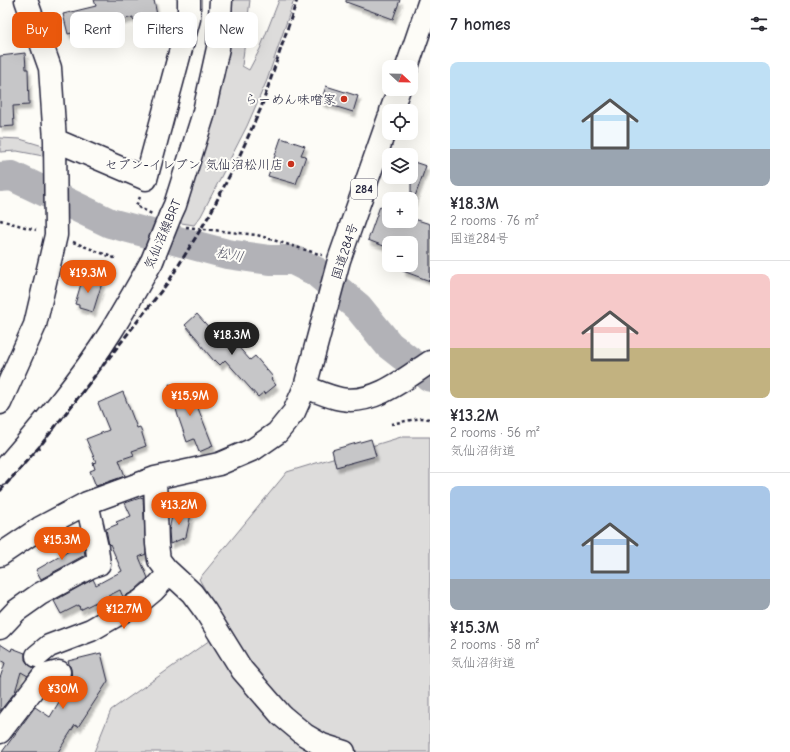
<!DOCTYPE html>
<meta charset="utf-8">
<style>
body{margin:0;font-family:"Comic Neue","Klee One",sans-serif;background:#f7f7f7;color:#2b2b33;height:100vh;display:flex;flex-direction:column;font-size:15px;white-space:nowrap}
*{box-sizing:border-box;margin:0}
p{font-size:13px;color:#7c7c81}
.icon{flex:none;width:22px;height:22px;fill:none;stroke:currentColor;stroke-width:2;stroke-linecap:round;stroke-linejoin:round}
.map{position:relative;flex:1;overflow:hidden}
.side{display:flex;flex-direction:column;background:#fff;width:360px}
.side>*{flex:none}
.guide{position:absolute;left:12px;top:12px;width:358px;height:36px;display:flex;gap:8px}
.needle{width:26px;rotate:112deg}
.buttons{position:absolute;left:382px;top:60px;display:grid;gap:8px}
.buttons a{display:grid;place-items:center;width:36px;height:36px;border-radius:8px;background:#fff;box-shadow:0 4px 16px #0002;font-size:20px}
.price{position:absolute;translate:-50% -34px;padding:0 9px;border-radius:14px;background:#ea580c;color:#fff;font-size:13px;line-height:26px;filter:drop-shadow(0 1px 2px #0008)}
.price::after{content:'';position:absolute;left:50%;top:24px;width:12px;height:9px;margin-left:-6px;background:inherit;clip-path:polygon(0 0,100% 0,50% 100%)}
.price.active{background:#222;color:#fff}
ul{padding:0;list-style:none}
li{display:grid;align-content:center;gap:8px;height:212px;padding:0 20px}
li+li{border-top:1px solid #e1e1e2}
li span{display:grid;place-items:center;height:124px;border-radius:8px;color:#555}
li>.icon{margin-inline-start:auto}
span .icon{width:72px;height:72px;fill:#fffc;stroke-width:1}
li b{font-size:17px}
h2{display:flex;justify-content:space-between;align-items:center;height:48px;padding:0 20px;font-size:17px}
.pill{padding:0 14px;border-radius:8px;background:#fff;box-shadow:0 4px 16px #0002;font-size:14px;line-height:36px}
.pill.active{background:#ea580c;color:#fff}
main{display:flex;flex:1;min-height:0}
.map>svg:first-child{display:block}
.green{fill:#dddcdb;stroke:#807f8b}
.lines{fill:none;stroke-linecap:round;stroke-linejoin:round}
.river{stroke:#b2b2b7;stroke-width:30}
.building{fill:#c6c6c8;stroke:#22223b;filter:url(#shadow)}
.minor-casing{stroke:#22223b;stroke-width:25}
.highway-casing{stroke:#22223b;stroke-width:25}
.path{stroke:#22223b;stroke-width:2.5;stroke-dasharray:3 3;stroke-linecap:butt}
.minor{stroke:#fdfcf7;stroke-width:22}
.highway{stroke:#fdfcf7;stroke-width:22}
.rail{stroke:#22223b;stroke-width:3;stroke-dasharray:6 3;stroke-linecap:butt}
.minor-bridge-casing{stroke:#22223b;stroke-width:25;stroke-linecap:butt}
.minor-bridge{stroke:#fdfcf7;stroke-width:22}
.poi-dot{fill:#c8321e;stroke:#fdfcf7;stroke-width:1.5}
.labels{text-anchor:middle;stroke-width:4;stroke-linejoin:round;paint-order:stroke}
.shield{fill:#fdfcf7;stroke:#646373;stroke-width:1}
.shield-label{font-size:12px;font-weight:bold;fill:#22223b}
.poi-label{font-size:13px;fill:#22223b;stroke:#fdfcf7;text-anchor:end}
.street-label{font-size:13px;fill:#22223b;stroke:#fdfcf7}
.water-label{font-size:14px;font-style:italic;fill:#545466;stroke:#fdfcf7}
</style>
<main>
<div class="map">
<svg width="430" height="752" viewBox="0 0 430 752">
<defs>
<filter id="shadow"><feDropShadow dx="2.5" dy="4.5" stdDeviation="1" flood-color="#0004"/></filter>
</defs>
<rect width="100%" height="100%" fill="#fdfcf7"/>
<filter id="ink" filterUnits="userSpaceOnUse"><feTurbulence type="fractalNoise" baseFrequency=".025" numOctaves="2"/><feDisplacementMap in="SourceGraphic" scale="8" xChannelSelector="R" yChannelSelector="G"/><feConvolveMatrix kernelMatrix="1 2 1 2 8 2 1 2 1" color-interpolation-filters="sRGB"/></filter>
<g filter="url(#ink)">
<path class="green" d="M226 0H250L242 66 249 70 260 49 279 0H294L267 80 247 126 201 216 194 225 175 222Z
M0 138 20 139 43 146V156L17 151 0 152Z
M401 437H430V752H94L111 710 227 628 199 579 287 472Z"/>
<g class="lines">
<path class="river" d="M0 177 12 176 110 223 227 254 270 260H293L315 271 358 307 389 345 430 377"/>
</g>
<path class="building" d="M94 0H154L157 15 133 20V17L68 34 63 14 96 6Z
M346 0H400L393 19 346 2Z
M25 53 26 69H28L29 105 13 106 14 126 0 127V56Z
M326 86 358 96 353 112 321 102Z
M281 138 305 146 301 155 306 156 296 184 268 176Z
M411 161 426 166 413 202H411Z
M380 206 389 210V221H411V218L430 224V281L403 271 405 265H411V243H389V248L368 240Z
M83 277 102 283 93 312 79 308V305L75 304Z
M197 314 212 331 219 325 250 360 255 356 273 377 271 379 276 385 265 394 264 392 258 397 225 360 220 365 215 360 214 361 200 344 201 343 185 325Z
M169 384 190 388 213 446 199 452 194 439 187 442 178 416Z
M123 392 137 428 140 427 146 446 132 451 134 455 119 460 125 476 96 486 90 471 95 469 93 463 96 462 86 439 109 430 98 403Z
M371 439 376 456 336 467 332 450Z
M143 497 146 554 139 557 148 578 134 591 123 597 120 590 80 610 79 605 61 614 54 601 93 579 96 585 122 571 110 544 109 545 106 529 118 524 116 522 131 516 125 503Z
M173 510 191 514 186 537 170 544 169 531Z
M83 543 85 555 41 579 36 570Z
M0 644 11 651 12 648 25 653V660L28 664 34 668 28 676 21 672 15 692 0 711V678L5 663 0 660Z
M101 653 108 681 78 727 75 725 58 752H2L35 707 50 717 72 680 71 669 68 661Z"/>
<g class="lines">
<g class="minor-casing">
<path id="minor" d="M55 140 146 179 189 19V0
M170 216 175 205 203 116 218 48 221 0
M0 403 35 325 56 235 55 140 50 68 26 0
M0 474C40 428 80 381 112 330 126 307 139 284 152 261
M155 478 157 544 159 560 166 569 192 593 206 612 242 670 281 715 305 735 322 745 344 752
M0 555 40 528 87 503 155 478 219 464 254 449 277 433 294 412 305 387
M0 628 16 611 40 594 90 567 99 564 97 548 87 503
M37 656 49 646 91 630 141 601 153 591 165 578 166 569
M0 732 43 676 59 672"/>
</g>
<g class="highway-casing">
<path id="highway" d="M407 67 430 0
M391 111 399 89
M389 118 339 260 305 387C317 391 329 397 341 399 373 405 405 379 430 362"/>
</g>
<path class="path" d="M140 197 136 206 152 214
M0 220 36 230
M186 227 257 235 322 255
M73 242 117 259
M391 424 421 418 430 419"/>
<use href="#minor" class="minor"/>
<use href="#highway" class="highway"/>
<path class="rail" d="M0 491 40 446 169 281 210 214 238 159 261 108 297 0"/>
<g class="minor-bridge-casing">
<path id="minor-bridge" d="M152 261 170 216"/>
</g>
<use href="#minor-bridge" class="minor-bridge"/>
</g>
</g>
<g class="poi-dot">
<circle cx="344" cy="99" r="4"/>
<circle cx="291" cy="164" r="4"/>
</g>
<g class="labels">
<rect class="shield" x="351" y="179" width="26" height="20" rx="3"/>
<g class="shield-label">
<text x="364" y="193">284</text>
</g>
<g class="poi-label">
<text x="336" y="104">らーめん味噌家</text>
<text x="283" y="169">セブン-イレブン 気仙沼松川店</text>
</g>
<g class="street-label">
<text transform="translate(162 234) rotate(-67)" y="5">気仙沼線BRT</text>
<text transform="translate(344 251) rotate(-72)" y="5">国道284号</text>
</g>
<g class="water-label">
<text transform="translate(230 254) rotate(11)" y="5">松川</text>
</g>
</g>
</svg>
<div class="buttons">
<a><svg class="needle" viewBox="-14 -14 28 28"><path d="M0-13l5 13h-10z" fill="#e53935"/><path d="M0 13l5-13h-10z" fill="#7c7c81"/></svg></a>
<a><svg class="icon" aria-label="locate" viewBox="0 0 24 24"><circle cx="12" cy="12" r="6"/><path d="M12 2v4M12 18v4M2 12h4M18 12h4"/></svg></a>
<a><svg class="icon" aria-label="layers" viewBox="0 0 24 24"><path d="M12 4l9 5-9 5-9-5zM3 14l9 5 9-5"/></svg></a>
<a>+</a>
<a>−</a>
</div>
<b class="price" style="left:88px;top:294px">¥19.3M</b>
<b class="price active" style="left:232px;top:356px">¥18.3M</b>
<b class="price" style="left:190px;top:417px">¥15.9M</b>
<b class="price" style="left:179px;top:526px">¥13.2M</b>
<b class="price" style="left:62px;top:561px">¥15.3M</b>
<b class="price" style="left:124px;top:630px">¥12.7M</b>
<b class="price" style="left:63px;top:710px">¥30M</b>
<div class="guide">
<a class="pill active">Buy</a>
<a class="pill">Rent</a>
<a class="pill">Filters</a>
<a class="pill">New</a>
</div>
</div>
<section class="side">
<h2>7 homes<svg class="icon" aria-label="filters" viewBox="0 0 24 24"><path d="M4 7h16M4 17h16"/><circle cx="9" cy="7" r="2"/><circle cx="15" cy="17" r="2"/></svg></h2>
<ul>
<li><span style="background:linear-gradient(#bfe0f5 70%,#9aa5b1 0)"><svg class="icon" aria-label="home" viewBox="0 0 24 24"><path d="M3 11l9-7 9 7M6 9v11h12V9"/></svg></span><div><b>¥18.3M</b><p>2 rooms · 76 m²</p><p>国道284号</p></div></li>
<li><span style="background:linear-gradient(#f6c9c9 60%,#c2b280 0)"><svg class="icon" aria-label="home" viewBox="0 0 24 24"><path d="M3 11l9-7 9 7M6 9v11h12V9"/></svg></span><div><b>¥13.2M</b><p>2 rooms · 56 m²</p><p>気仙沼街道</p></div></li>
<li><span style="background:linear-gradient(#a9c7e8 75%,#9aa5b1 0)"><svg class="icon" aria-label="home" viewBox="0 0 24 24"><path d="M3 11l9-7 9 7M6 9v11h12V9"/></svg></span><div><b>¥15.3M</b><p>2 rooms · 58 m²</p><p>気仙沼街道</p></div></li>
</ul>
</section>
</main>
